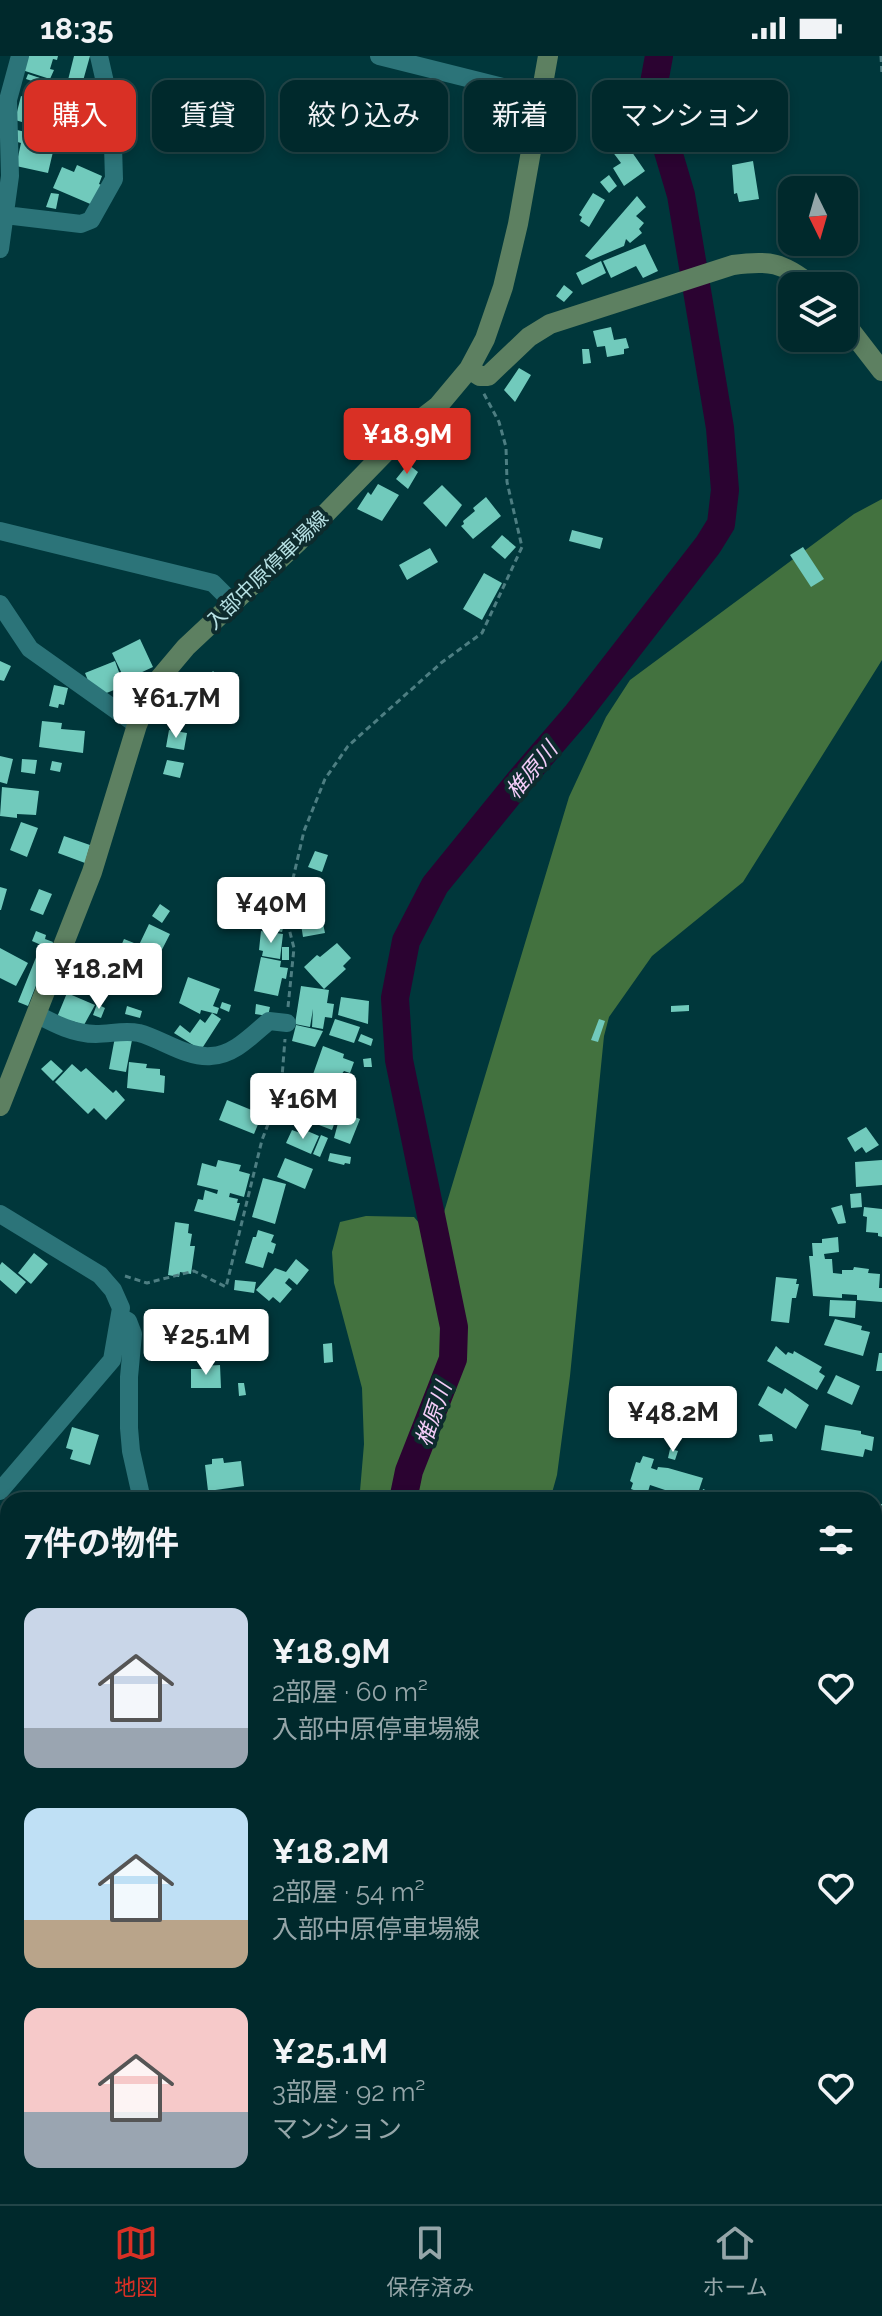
<!DOCTYPE html>
<html lang="ja">
<meta charset="utf-8">
<style>
body{margin:0;font-family:Raleway,"Noto Sans JP",sans-serif;background:#0a3134;color:#f1f3f6;height:100vh;display:flex;flex-direction:column;font-size:30px;white-space:nowrap}
*{box-sizing:border-box;margin:0}
p{font-size:26px;color:#95a6a9}
.icon{flex:none;width:44px;height:44px;fill:none;stroke:currentColor;stroke-width:2;stroke-linecap:round;stroke-linejoin:round}
.map{position:relative;flex:1;overflow:hidden}
.details{position:absolute;left:0px;top:1436px;width:882px;height:712px;display:flex;flex-direction:column;background:#00292c;border-radius:24px 24px 0 0;box-shadow:0 4px 12px #0003,0 0 0 2px #224548}
.details>*{flex:none}
.banner{position:absolute;left:24px;top:24px;width:834px;height:72px;display:flex;gap:16px}
.needle{width:52px;rotate:175deg}
.fabs{position:absolute;left:778px;top:120px;display:grid;gap:16px}
.fabs a{display:grid;place-items:center;width:80px;height:80px;border-radius:16px;background:#00292c;box-shadow:0 4px 12px #0003,0 0 0 2px #224548;font-size:40px}
.price{position:absolute;translate:-50% -68px;padding:0 18px;border-radius:8px;background:#fff;color:#222;font-size:26px;line-height:52px;filter:drop-shadow(0 2px 4px #0008)}
.price::after{content:'';position:absolute;left:50%;top:48px;width:24px;height:18px;margin-left:-12px;background:inherit;clip-path:polygon(0 0,100% 0,50% 100%)}
.price.on{background:#d93025;color:#fff}
ul{padding:0;list-style:none}
li{display:flex;align-items:center;gap:24px;height:200px;padding:0 24px}
li span{display:grid;place-items:center;flex:none;width:224px;height:160px;border-radius:16px;color:#555}
li>.icon{margin-inline-start:auto}
span .icon{width:96px;height:96px;fill:#fffc;stroke-width:1}
li b{font-size:34px}
h2{display:flex;justify-content:space-between;align-items:center;height:96px;padding:0 24px;font-size:34px}
.tag{padding:0 28px;border-radius:16px;background:#00292c;box-shadow:0 4px 12px #0003,0 0 0 2px #224548;font-size:28px;line-height:72px}
.tag.on{background:#d93025;color:#fff}
.status{display:flex;justify-content:space-between;align-items:center;height:56px;padding:0 40px;background:#00292c;direction:ltr}
.status svg{height:22px;fill:currentColor}
.tab-bar{display:flex;justify-content:space-around;align-items:center;height:112px;border-top:2px solid #224548;background:#00292c;font-size:22px;color:#95a6a9}
.tab-bar a{display:grid;justify-items:center;gap:4px}
.tab-bar .on{color:#d93025}
.map>svg:first-child{display:block}
.green{fill:#1f4d1c}
.forest{fill:#43723f}
.lines{fill:none;stroke-linecap:round;stroke-linejoin:round}
.river{stroke:#2b0331;stroke-width:28}
.building{fill:#71cabc}
.path{stroke:#4d7e82;stroke-width:3;stroke-dasharray:6 4;stroke-linecap:butt}
.street{stroke:#2c7479;stroke-width:18}
.secondary{stroke:#5d8061;stroke-width:20}
.labels{text-anchor:middle;stroke-width:8;stroke-linejoin:round;paint-order:stroke}
.street-label{font-size:20px;fill:#b7e1e4;stroke:#0d2b2d}
.water-label{font-size:22px;font-style:italic;fill:#f4cdf9;stroke:#0d2b2d}
</style>
<div class="status"><b>18:35</b><svg viewBox="0 0 49 12"><path d="M0 12V9h3v3zM5 12V6h3v6zM10 12V3h3v9zM15 12V0h3v12zM26 1h20v11H26zM47 4h2v5h-2z"/></svg></div>
<div class="map">
<svg width="882" height="2148" viewBox="0 0 882 2148">
<rect width="100%" height="100%" fill="#00373b"/>
<path class="green" d="M0 1600 8 1602V1960L0 1957Z"/>
<path class="forest" d="M882 443V604L743 826 652 900 609 961 604 980 570 1320 557 1419 550 1444H356L360 1435 364 1388 362 1332 334 1227 332 1196 340 1166 366 1160 414 1161 435 1186 569 741 606 661 630 624 854 458Z"/>
<g class="lines">
<path class="river" d="M403 1444 409 1415 453 1303 454 1271 399 1004 395 942 406 885 435 829 522 722 577 658 708 489 721 468 725 434 720 372 681 139 654 48V27L659 0
M594 2140 597 2148"/>
</g>
<path class="building" d="M27 0H58L57 4 53 3 50 13 54 14 50 23 22 14Z
M74 0H90L81 32 67 28Z
M28 18 46 24 44 29 26 23Z
M62 29 82 34 75 61 67 72 52 67 50 74 15 64 21 40 56 52Z
M717 29 718 53 705 54V30Z
M747 43 771 47 767 72 743 69Z
M718 66 722 92 703 94 699 69Z
M17 74 56 83 48 117 16 110 21 87 14 85Z
M625 86 645 115 624 130 613 112 621 107 612 95Z
M753 105 759 143 739 146 737 137 734 138 732 109Z
M77 109 102 120 99 128 104 130 95 150 53 132 62 111 74 116Z
M609 119 617 130 609 137 600 126Z
M51 137 59 138 56 153 46 151Z
M593 137 605 144 589 171 580 165 582 161 579 159Z
M637 140 646 151 636 160 644 167 639 173 642 177 630 187 626 183 624 190 591 204 585 200Z
M645 188 658 215 643 222 636 210 611 222 603 205Z
M601 205 606 217 582 229 576 217Z
M564 229 573 236 564 246 556 240Z
M611 271 614 284 626 282 629 292 624 293V298L607 301 605 290 597 291 593 275Z
M582 293H589L591 307 583 308Z
M519 312 531 319 515 346 504 334Z
M408 408 418 416 408 433 396 423Z
M378 428 399 439 382 465 357 453 368 436 371 439Z
M442 429 462 449 446 471 423 447Z
M486 441 501 460 473 483 461 470 464 468 463 465 475 455 473 452Z
M572 474 603 482 600 493 569 485Z
M502 479 516 491 505 503 491 491Z
M803 491 824 523 811 531 790 499Z
M430 492 438 506 407 524 399 509Z
M484 517 502 527 482 564 463 553Z
M140 583 153 611 125 624 112 597Z
M0 605 11 610 4 625 0 624Z
M115 605 124 630 99 640 93 637 85 617Z
M213 615 227 628 209 648 195 635Z
M180 627 188 634 183 643 173 635Z
M54 629 68 632 64 649 59 648 58 652 49 650Z
M171 640 179 642 178 647 195 651 191 668 165 662Z
M42 665 62 667 61 673 85 675 83 697 39 691Z
M169 674 187 677 184 694 166 691Z
M0 700 13 703 7 728 0 726Z
M22 703 37 704 35 718 21 716Z
M167 704 184 707 180 722 163 718Z
M52 705 62 707 60 716 50 714Z
M2 731 39 735 36 759 17 758V762L0 760Z
M21 766 38 772 27 801 10 794Z
M64 780 90 789 85 807 58 797Z
M315 795 328 799 322 816 308 811Z
M0 831 7 833 1 854H0Z
M39 833 52 838 43 859 30 854Z
M160 848 170 855 162 867 152 860Z
M321 858 325 877 303 881 300 862Z
M267 862 285 865 282 876 265 873Z
M149 868 170 878 152 913 118 897 124 883 139 889Z
M36 875 46 879 45 883 53 886 28 950 18 946 41 889 32 885Z
M261 875 283 878 280 903 262 900 263 895 259 894Z
M337 887 351 902 343 910 346 913 324 933 304 911 317 899 320 901Z
M282 891H289V904H282Z
M0 892 28 907 16 930 0 922Z
M261 901 281 905 280 911 288 912 286 923 282 922 278 940 254 935Z
M79 903 99 912 93 919 99 922 91 940 72 932 75 926 71 925Z
M108 917 121 922 118 930 105 925Z
M188 921 220 933 213 950 219 952 217 958 201 954 200 958 179 947Z
M301 930 329 934 327 947 334 948 332 962 325 961 323 973 312 971 313 953 310 971 295 968Z
M67 937 95 949 84 969 72 965 69 971 55 966Z
M341 941 369 945 368 968 338 959Z
M222 946 231 949 229 956 220 952Z
M97 948 105 952 101 962 93 959Z
M256 948 270 951 268 960 255 958Z
M689 949V955L671 956V950Z
M127 950 142 955 140 962 125 958Z
M212 957 221 963 201 994 174 977 180 969 190 977 200 963 205 967Z
M335 963 360 971 354 987 329 979Z
M599 963 605 965 598 986 591 984Z
M296 969 323 975 315 991 292 985Z
M361 978 373 983 371 990 358 985Z
M115 981 132 984 126 1016 109 1013Z
M323 990 344 998 343 1002 354 1006 350 1017 344 1015 341 1019 349 1022 347 1029 334 1024 332 1029 325 1026 324 1029 311 1024Z
M371 1002 372 1011H364L363 1003Z
M51 1004 63 1015 53 1025 41 1013Z
M129 1006 147 1008 146 1012 160 1013V1019L165 1020 164 1037 127 1032Z
M72 1008 81 1016 86 1012 113 1037 116 1034 125 1044 106 1064 94 1052 88 1058 55 1026Z
M308 1028 338 1037 335 1046 341 1049 332 1074 301 1062 310 1044 303 1040Z
M227 1044 254 1055 256 1050 264 1054 254 1078 219 1064Z
M341 1056 360 1063 350 1088 334 1082Z
M866 1071 879 1089 866 1097 862 1091 855 1096 847 1082Z
M292 1074 303 1078 305 1074 319 1080 311 1098 286 1087Z
M321 1079 328 1082 320 1101 313 1098Z
M330 1097 351 1101 350 1108 345 1107 344 1109 328 1105Z
M285 1102 313 1113 305 1133 277 1121Z
M218 1104 241 1109 239 1115 250 1118 244 1141 230 1137 229 1141 238 1143 237 1147H240L235 1165 194 1155 198 1143 203 1144 205 1134 217 1138 218 1134 197 1129 202 1107 216 1111Z
M882 1104V1129L856 1131 855 1106Z
M263 1122 286 1128 275 1168 252 1161Z
M861 1137 862 1151 851 1152 850 1138Z
M842 1149 846 1167 838 1168 831 1152Z
M864 1151 882 1153V1181L878 1180V1177L866 1176 867 1161 863 1160Z
M175 1166 189 1168 188 1177 192 1178 190 1190H195L191 1218 180 1216 179 1221 168 1219Z
M258 1174 274 1179 271 1186 276 1188 273 1198 268 1196 263 1212 245 1207 253 1181H256Z
M838 1181 839 1196 824 1198 825 1203H832L833 1217 842 1218V1214H853L854 1211 869 1213 868 1217 880 1218 879 1232H882V1246L857 1244V1239L842 1238V1242L813 1240 809 1200H813L812 1187H822V1183Z
M34 1197 48 1208 31 1228 18 1217Z
M296 1203 309 1214 297 1229 289 1222 285 1227 292 1233 280 1247 273 1241 269 1245 256 1234 275 1212 286 1216Z
M2 1206 26 1226 16 1238 0 1224V1209Z
M776 1221 797 1223 796 1228H799L796 1242H792L789 1267 771 1265Z
M235 1224 256 1226 254 1237 234 1234Z
M830 1244 856 1245 855 1262 829 1260Z
M835 1263 862 1270 861 1274 870 1276 863 1300 824 1289Z
M332 1287 333 1306 324 1307 323 1288Z
M776 1290 786 1299 788 1296 793 1298 794 1295 822 1311 819 1316 825 1320 817 1334 767 1305Z
M879 1297H882V1315H876Z
M220 1309 221 1332H191V1313H203V1310Z
M836 1319 860 1330 852 1349 827 1337Z
M238 1327H244L246 1339 239 1340Z
M768 1330 782 1338 785 1332 809 1349 796 1373 758 1349Z
M825 1369 861 1375V1378L874 1381 872 1395 865 1393 863 1401 821 1394Z
M72 1371 99 1379 90 1409 70 1403 73 1394 66 1392Z
M772 1378 773 1385 760 1386 759 1379Z
M670 1393 678 1395 675 1404 668 1402Z
M643 1400 654 1403 651 1412 657 1414 658 1411 668 1412 703 1422 698 1437 702 1438 703 1433 710 1436 708 1444H672L674 1437 650 1429 647 1439 631 1433 633 1427 630 1425 636 1406 640 1407Z
M223 1402 224 1407 241 1405 244 1430 208 1435 205 1409 212 1408V1403Z
M881 1448H882V1487L874 1485V1461L877 1462Z"/>
<g class="lines">
<path class="path" d="M881 0 882 18
M288 951 294 892 285 857 304 775 325 723 348 690 441 607 482 577 522 491 507 426 506 391 499 366 483 336
M125 1220 147 1227 194 1215 226 1231 262 1084 281 1034 285 983
M0 1783 8 1785"/>
<path class="street" d="M379 0 539 40
M5 159 81 168 91 164 114 123 112 57 99 0
M0 193 10 120 8 44 20 0
M0 475 213 527 233 547
M0 548 30 593 137 669
M36 958C55 968 74 978 96 978 111 978 124 974 139 977 162 983 186 1002 211 1000 234 999 251 980 269 965L287 967
M0 1158 100 1219 113 1234 121 1252 112 1304 0 1435
M120 1261 128 1265 133 1278 129 1321V1372L131 1395 142 1444
M0 2121H8
M293 2140V2148
M568 2140 571 2148
M872 2148 882 2113"/>
<path class="secondary" d="M844 266 882 315
M469 313 480 320H488L529 281 550 268 733 209C769 204 783 206 812 230
M0 1050 92 816 137 669 154 629 186 591 297 487 408 373 438 350 469 313 485 283 503 231 518 168 548 0"/>
</g>
<g class="labels">
<g class="street-label">
<text transform="translate(267 514) rotate(-44)" y="7">入部中原停車場線</text>
</g>
<g class="water-label">
<text transform="translate(531 714) rotate(-50)" y="8">椎原川</text>
<text transform="translate(433 1358) rotate(-71)" y="8">椎原川</text>
</g>
</g>
</svg>
<div class="fabs">
<a><svg class="needle" viewBox="-14 -14 28 28"><path d="M0-13l5 13h-10z" fill="#e53935"/><path d="M0 13l5-13h-10z" fill="#95a6a9"/></svg></a>
<a><svg class="icon" aria-label="layers" viewBox="0 0 24 24"><path d="M12 4l9 5-9 5-9-5zM3 14l9 5 9-5"/></svg></a>
</div>
<b class="price on" style="left:407px;top:420px">¥18.9M</b>
<b class="price" style="left:176px;top:684px">¥61.7M</b>
<b class="price" style="left:271px;top:889px">¥40M</b>
<b class="price" style="left:99px;top:955px">¥18.2M</b>
<b class="price" style="left:303px;top:1085px">¥16M</b>
<b class="price" style="left:206px;top:1321px">¥25.1M</b>
<b class="price" style="left:673px;top:1398px">¥48.2M</b>
<div class="banner">
<a class="tag on">購入</a>
<a class="tag">賃貸</a>
<a class="tag">絞り込み</a>
<a class="tag">新着</a>
<a class="tag">マンション</a>
</div>
<section class="details">
<h2>7件の物件<svg class="icon" aria-label="filters" viewBox="0 0 24 24"><path d="M4 7h16M4 17h16"/><circle cx="9" cy="7" r="2"/><circle cx="15" cy="17" r="2"/></svg></h2>
<ul>
<li><span style="background:linear-gradient(#c9d6e8 75%,#9aa5b1 0)"><svg class="icon" aria-label="home" viewBox="0 0 24 24"><path d="M3 11l9-7 9 7M6 9v11h12V9"/></svg></span><div><b>¥18.9M</b><p>2部屋 · 60 m²</p><p>入部中原停車場線</p></div><svg class="icon" aria-label="heart" viewBox="0 0 24 24"><path d="M12 20l-8-8c-3-5 5-10 8-4 3-6 11-1 8 4z"/></svg></li>
<li><span style="background:linear-gradient(#bfe0f5 70%,#b9a48a 0)"><svg class="icon" aria-label="home" viewBox="0 0 24 24"><path d="M3 11l9-7 9 7M6 9v11h12V9"/></svg></span><div><b>¥18.2M</b><p>2部屋 · 54 m²</p><p>入部中原停車場線</p></div><svg class="icon" aria-label="heart" viewBox="0 0 24 24"><path d="M12 20l-8-8c-3-5 5-10 8-4 3-6 11-1 8 4z"/></svg></li>
<li><span style="background:linear-gradient(#f6c9c9 65%,#9aa5b1 0)"><svg class="icon" aria-label="home" viewBox="0 0 24 24"><path d="M3 11l9-7 9 7M6 9v11h12V9"/></svg></span><div><b>¥25.1M</b><p>3部屋 · 92 m²</p><p>マンション</p></div><svg class="icon" aria-label="heart" viewBox="0 0 24 24"><path d="M12 20l-8-8c-3-5 5-10 8-4 3-6 11-1 8 4z"/></svg></li>
</ul>
</section>
</div>
<nav class="tab-bar">
<a class="on"><svg class="icon" aria-label="map" viewBox="0 0 24 24"><path d="M3 6l6-2 6 2 6-2v14l-6 2-6-2-6 2zM9 4v14M15 6v14"/></svg>地図</a>
<a><svg class="icon" aria-label="saved" viewBox="0 0 24 24"><path d="M7 4h10v16l-5-4-5 4z"/></svg>保存済み</a>
<a><svg class="icon" aria-label="home" viewBox="0 0 24 24"><path d="M3 11l9-7 9 7M6 9v11h12V9"/></svg>ホーム</a>
</nav>
